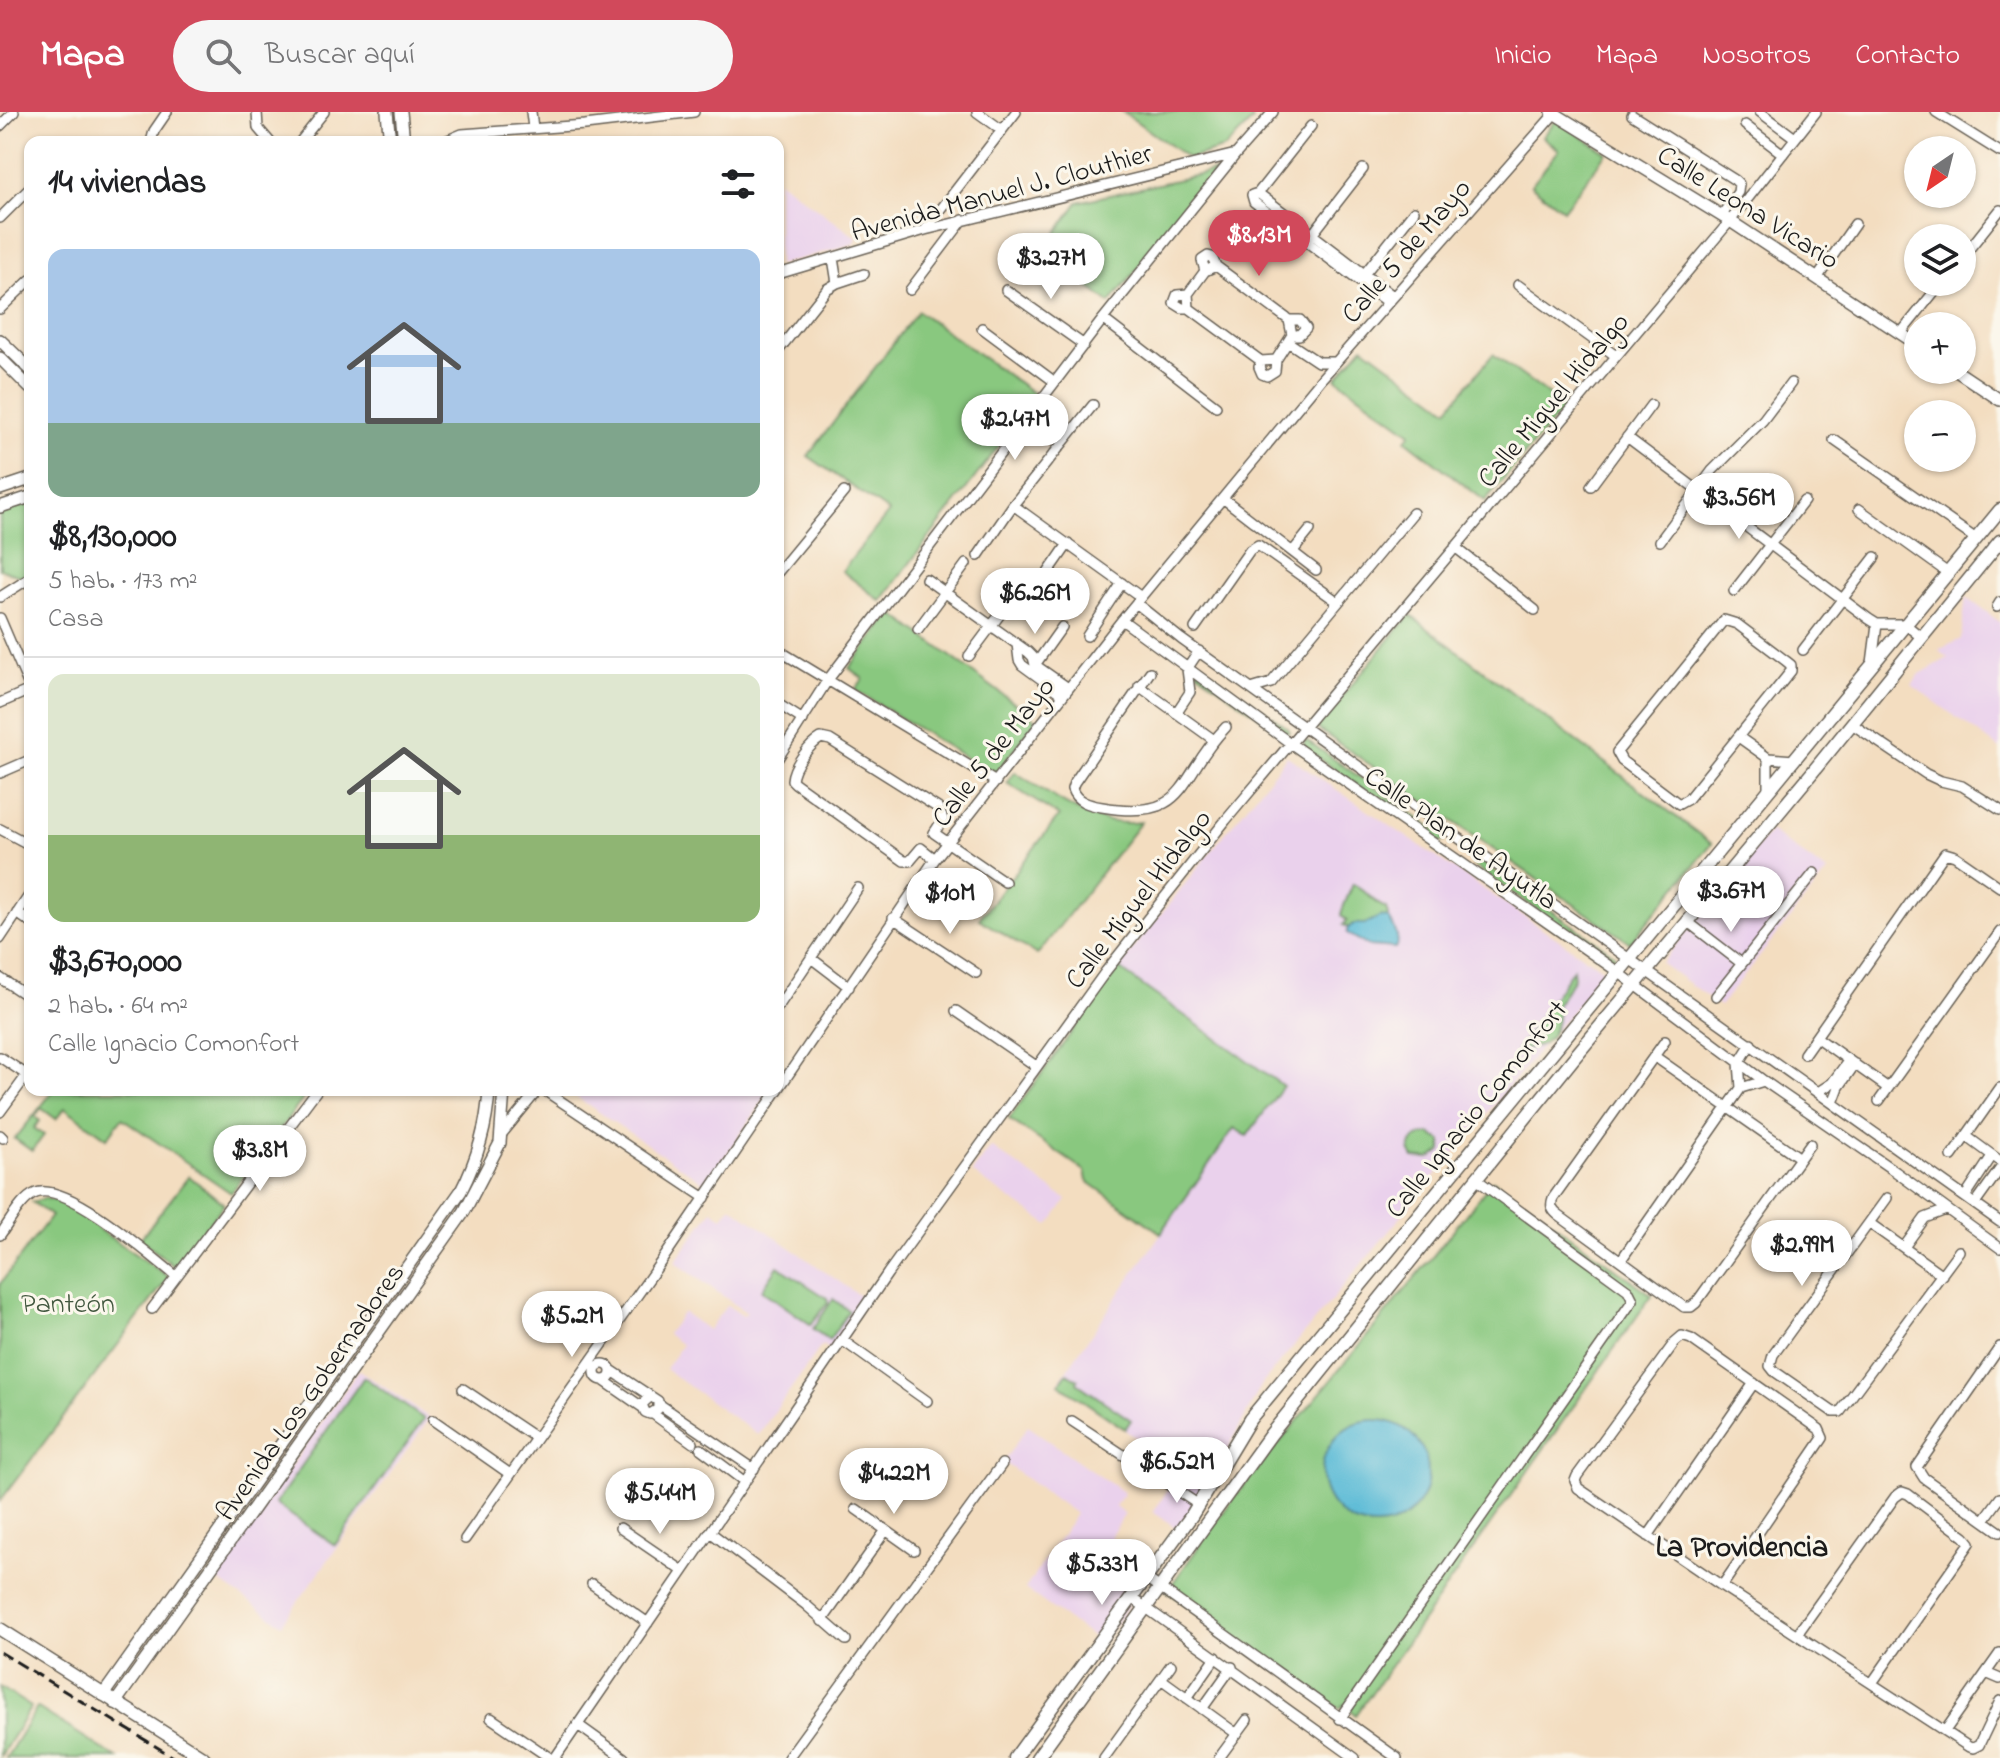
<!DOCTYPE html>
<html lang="es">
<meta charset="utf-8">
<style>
body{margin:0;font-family:"Indie Flower",sans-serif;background:#f6f6f6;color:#202124;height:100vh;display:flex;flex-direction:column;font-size:30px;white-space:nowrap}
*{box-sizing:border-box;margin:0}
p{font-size:26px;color:#757577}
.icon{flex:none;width:44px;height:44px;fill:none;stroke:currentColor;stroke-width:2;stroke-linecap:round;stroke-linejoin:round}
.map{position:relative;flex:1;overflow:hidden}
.details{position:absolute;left:24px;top:24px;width:760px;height:960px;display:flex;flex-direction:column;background:#fff;border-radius:16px;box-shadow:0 2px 6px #0004}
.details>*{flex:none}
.needle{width:52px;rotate:215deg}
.controls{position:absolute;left:1904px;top:24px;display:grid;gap:16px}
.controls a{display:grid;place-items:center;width:72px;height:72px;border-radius:50%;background:#fff;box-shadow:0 2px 6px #0004;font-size:40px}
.price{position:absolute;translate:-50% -68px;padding:0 18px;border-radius:28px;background:#fff;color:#222;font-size:26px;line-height:52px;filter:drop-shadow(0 2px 4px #0008)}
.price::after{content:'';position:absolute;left:50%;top:48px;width:24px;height:18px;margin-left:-12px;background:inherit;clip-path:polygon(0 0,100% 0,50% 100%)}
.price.selected{background:#d1495b;color:#fff}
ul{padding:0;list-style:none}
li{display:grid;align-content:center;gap:16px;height:424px;padding:0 24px}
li+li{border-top:2px solid #e0e0e0}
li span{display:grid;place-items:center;height:248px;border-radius:16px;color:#555}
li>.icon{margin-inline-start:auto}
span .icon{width:144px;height:144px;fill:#fffc;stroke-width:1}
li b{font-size:34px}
h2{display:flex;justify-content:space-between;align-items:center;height:96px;padding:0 24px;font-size:34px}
header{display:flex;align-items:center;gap:48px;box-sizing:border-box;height:112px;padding:0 40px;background:#d1495b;color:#fff}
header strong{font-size:38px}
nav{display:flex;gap:44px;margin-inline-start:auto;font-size:28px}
.search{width:560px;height:72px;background:#f6f6f6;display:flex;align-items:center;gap:20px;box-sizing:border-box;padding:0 28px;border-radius:44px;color:#757577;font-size:30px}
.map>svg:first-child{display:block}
.built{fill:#ead1ec}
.green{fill:#89c87f;stroke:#52724e;stroke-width:2}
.water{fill:#58bad6;stroke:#3a6b79;stroke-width:2}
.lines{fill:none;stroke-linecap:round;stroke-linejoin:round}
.minor-casing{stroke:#676055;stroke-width:12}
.tertiary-casing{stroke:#676055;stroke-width:14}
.secondary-casing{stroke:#676055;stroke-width:15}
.minor{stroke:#fff;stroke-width:9}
.tertiary{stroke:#fff;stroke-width:11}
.secondary{stroke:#fff;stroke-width:12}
.rail{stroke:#1c1c1c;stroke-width:3;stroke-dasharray:12 6;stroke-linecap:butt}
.labels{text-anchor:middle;stroke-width:6;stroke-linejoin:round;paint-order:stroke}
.street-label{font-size:28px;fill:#1c1c1c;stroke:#fbf7ec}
.park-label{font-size:28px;fill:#42583f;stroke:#fbf7ec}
.neighbourhood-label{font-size:30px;font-weight:bold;fill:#1c1c1c;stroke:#fbf7ec}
</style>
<header>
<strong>Mapa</strong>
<div class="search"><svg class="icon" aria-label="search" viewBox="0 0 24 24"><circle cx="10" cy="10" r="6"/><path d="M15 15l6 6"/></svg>Buscar aquí</div>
<nav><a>Inicio</a><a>Mapa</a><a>Nosotros</a><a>Contacto</a></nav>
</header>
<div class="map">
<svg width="2000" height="1646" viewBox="0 0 2000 1646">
<rect width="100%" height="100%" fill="#fbf7ec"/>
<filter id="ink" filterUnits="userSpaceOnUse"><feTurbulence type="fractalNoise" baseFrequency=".0125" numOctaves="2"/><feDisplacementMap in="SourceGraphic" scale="16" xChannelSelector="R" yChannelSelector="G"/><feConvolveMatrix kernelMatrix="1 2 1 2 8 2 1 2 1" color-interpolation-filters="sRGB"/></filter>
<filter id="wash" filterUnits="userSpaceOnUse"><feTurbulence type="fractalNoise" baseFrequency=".006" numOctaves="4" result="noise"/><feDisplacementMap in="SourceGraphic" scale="32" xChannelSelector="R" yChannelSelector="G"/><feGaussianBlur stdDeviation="1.8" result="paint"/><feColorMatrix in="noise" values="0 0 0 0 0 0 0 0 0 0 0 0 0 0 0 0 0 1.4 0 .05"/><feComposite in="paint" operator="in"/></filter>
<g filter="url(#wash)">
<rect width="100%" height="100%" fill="#f3ddc0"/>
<path class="built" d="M778 68 857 126 853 132 778 153Z
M1966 485 2000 510V637L1912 573 1920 562 1948 546 1939 538 1961 527Z
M1287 644 1605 859 1262 1272 1208 1375 1102 1532 1025 1477 1076 1402 1003 1350 1028 1314 1124 1381 1115 1394 1125 1402 1110 1425 1150 1453 1177 1416 1153 1400 1182 1357 1057 1272 1234 1016 1247 1023 1283 975 1118 856Z
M1770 719 1827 760 1720 894 1661 851Z
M566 978H771L706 1072Z
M991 1035 1067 1088 1049 1113 972 1061Z
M731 1094 864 1187 829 1237 822 1233 758 1323 665 1257 682 1233 667 1222 683 1200 708 1218 727 1193 743 1204 747 1201 675 1150 712 1098 723 1105Z
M359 1258 430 1306 282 1512 213 1465Z"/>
<path class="green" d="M1123 0H1245L1253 8 1225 36 1189 47Z
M1556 8 1607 41 1563 98 1531 73 1559 38 1543 25Z
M1216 59 1110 191 1043 140 1078 90Z
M918 199 1037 284 881 489 842 459 889 400 808 344Z
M1363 234 1448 297 1493 242 1565 295 1485 389 1406 328 1411 321 1336 266Z
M30 391V456L22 465 0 457V400Z
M892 501 1037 608 994 663 855 578 863 567 849 556Z
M1410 503 1712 732 1630 831 1318 617 1317 614Z
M1199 555H1202L1288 616 1289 620 1283 622 1197 559Z
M1304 629H1308L1444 724 1445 729 1439 730 1304 636Z
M1015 660C1055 685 1092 717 1141 710L1037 843 979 807 1059 704 1007 671Z
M1473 747H1477L1614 842 1615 847 1609 848 1473 753Z
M1353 772C1367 778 1372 791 1386 796L1389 806 1365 812H1353L1349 816 1343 813 1347 809 1341 803C1341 799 1351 777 1353 772Z
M1118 856 1283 974 1247 1024 1234 1016 1161 1121 1087 1069 1085 1059 1009 1007Z
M1573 857 1574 866 1557 892C1559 908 1555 928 1538 934 1532 937 1523 936 1517 938Z
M54 978H310L231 1081 122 1006 107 1026 65 996 56 1007 41 996 35 1005 40 1009 34 1016 44 1023 32 1039 15 1027Z
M1430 1022 1442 1029V1039L1430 1047 1414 1046 1410 1039C1411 1026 1419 1024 1430 1022Z
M189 1064 224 1092 175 1155 140 1127Z
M1493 1068 1652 1183 1356 1603 1343 1593 1340 1597 1167 1479 1233 1387 1433 1144Z
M45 1086C66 1092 91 1094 98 1117L169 1165 0 1389V1172L51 1104 32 1090Z
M778 1154 827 1186 828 1190 812 1211 810 1212 762 1178Z
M833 1187 849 1199 829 1228 813 1217Z
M1067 1261 1078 1268 1077 1271 1131 1308 1125 1317 1059 1272Z
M364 1265 424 1307 335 1433 275 1392Z
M0 1575 31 1595 0 1645Z
M37 1596H38L117 1646H6Z"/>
<path class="water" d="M1381 804 1389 806C1394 816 1401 826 1395 836L1369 834 1347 821V817L1353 812H1365Z
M1322 1361a53 53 0 1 1 106 0a53 53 0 1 1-106 0Z"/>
</g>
<g filter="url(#ink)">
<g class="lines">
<g class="minor-casing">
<path id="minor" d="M257 0 258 16 270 30
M531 0 533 16
M977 0 1002 18
M1760 0 1795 26
M1936 0 2000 40
M1632 3 1735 68 1739 72 1738 80 1722 103
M1745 13 1783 42
M0 14 14 0
M151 30 154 19 167 0
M300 30 324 0
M443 30 462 22 585 13 694 0
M1258 81 1311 14
M1252 83 1258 81 1393 184
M1252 83 1254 90 1388 191
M0 106 30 76
M925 118 1016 0
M1311 124 1363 57
M833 146 837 171
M1962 146 2000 98
M1216 154 1289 208 1292 223 1276 248 1261 249 1189 196 1188 182 1205 159Z
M1205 159 1202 148 1208 144 1212 145 1216 154
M778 162 925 118 1236 42
M1362 165 1414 99
M1818 165 1855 112
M1518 173 1616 244
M910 178 963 108
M1006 178 1084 233
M1188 182 1177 183 1174 191 1182 196H1189
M0 197 30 168
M1103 207 1216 294
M1289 208H1300L1306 216 1299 223H1292
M982 216 1055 270
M1901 221 1942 170
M1288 230 1318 250H1336
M778 239 827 177 837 171 864 162
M1261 249 1259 255 1262 262 1267 264 1275 259 1276 248
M1627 325 1869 507 1877 512H1905L1921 525
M1834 328 1976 427
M1591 374 1651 293
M1224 387 1316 458
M1013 393 1141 485
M1859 397 1948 461
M1660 429 1712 359 1763 308 1791 271
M1455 435 1535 498
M1293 439 1310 418
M978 444 1013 393 1093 293
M778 460 844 380
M926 467 1028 540 1033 545 1035 553 1068 576
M1734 479 1804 389
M1034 481 1068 432
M0 485 30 466
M1136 491 1181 527 1456 724 2000 1110
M1997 495 2000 490
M0 506 30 576
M1122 508 1290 631 1618 860 1764 969 1896 1060 2000 1136
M1724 508 1737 512 1786 549 1791 553V559L1688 687 1679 692 1622 649 1617 640Z
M1195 516 1250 438 1258 433 1338 490
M918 517 966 452
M1087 524 1122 471
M1017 532 1019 548 1022 553 1063 583
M778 538 996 670
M1803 538 1875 445
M969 544 1013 485
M1872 551 1877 512
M1035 553 1062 515
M1150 560 1074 671 1072 677C1076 690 1090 693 1102 695 1191 710 1176 666 1226 615
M1139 574 1214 628
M1251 577 1271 571 1413 401
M0 591 30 578
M778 592 803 608
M1176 601 1190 580 1187 557 1199 539
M1852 612 1926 662 1941 669 1962 674 2000 698
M1740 626 1768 646 1794 648
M778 646 827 569 1103 207 1236 42 1273 0
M1768 646V678
M0 661 30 648
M0 717 30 733
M935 747 921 736 910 749H904L795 671 792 668C793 654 809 633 821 626L830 628 938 696 943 707 934 721 1005 770
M17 801 30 810
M893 806 976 861
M1688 810 1741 851
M0 827 30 782
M811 846 849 875
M0 866 30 886
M1716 884 1814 761
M778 895 858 776
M956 899 1036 954
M1816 925 1888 976
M1665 929 1553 1086C1550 1094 1552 1098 1558 1103L1684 1195H1691L1696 1191 1810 1032
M1804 942 1945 741 1955 744 2000 775
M1654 944 1800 1046
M0 945 27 963
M1741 976 1739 951 1751 932
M544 978 705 1086
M1818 980 1832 971 1849 948
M1879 989 2000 820
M1833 991 1839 975 1855 952
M0 1000 30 959
M0 1023 3 1026
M501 1023 538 978
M1966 1024 2000 1049
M1952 1044 2000 976
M1965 1085 1992 1044
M1887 1086 1773 1243 1770 1254 1774 1259 1833 1300H1840L1959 1139
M1975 1092 2000 1057
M1869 1111 1942 1163
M0 1123C10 1110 21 1087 36 1081 67 1069 151 1144 176 1164
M1904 1135 1925 1106 1946 1098
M1621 1148 1741 976 1764 969
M152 1197 317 978
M842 1228 927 1289
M2000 1235 1917 1355 1924 1366 2000 1420
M595 1260a8 8 0 1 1 16 0a8 8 0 1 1-16 0Z
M611 1258 658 1289V1297L650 1302 645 1300 642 1292 650 1285
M603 1268 642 1295
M463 1277 536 1326
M659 1292 703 1322
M653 1302 693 1331
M433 1308 510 1362
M1072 1309 1199 1393
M707 1325 754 1357
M701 1337 745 1370
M856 1397 914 1438
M1984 1408 2000 1386
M620 1416 683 1459
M710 1420 806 1493 846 1528
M1648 1424 1754 1271
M465 1427 665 1144 935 747 1122 508 1322 266 1556 0
M1146 1466 1397 1646
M592 1472 648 1511
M1722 1474 1823 1326 1819 1317 1691 1227 1682 1224 1675 1230 1577 1364 1575 1369 1578 1376 1722 1474 1969 1635 1973 1636 1979 1633 2000 1589
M1131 1485 1355 1646
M822 1509 886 1418
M1798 1521 1895 1385 1902 1380 1908 1382 1965 1425 1970 1431 1872 1571
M1986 1561 2000 1567
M1161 1567 1237 1622
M1187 1586 1216 1545
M1202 1597 1232 1555
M491 1606 550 1646
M1340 1607 1633 1188 1628 1178 1476 1067
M578 1613 624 1646
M1945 1619 2000 1541
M555 1646 888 1161 1106 859 1226 708 1730 109 1816 0
M788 1646 1002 1352
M1104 1646 1171 1553
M1219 1646 1247 1608"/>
</g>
<g class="tertiary-casing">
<path id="tertiary" d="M387 0 390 30
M401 0 404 30
M1552 0 1730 109 1918 233
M0 228 30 257
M0 246 30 276
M1955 258 2000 288
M0 377 30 367
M0 395 30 385
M103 1583 461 1079C478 1046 487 1015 489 978
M115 1591 464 1100 500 1031 504 978"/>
</g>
<g class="secondary-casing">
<path id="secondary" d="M0 1517 204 1646
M1015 1646 1192 1403 1250 1307 2000 398
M1037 1646 1271 1322 1573 947 1811 662 2000 429"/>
</g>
<use href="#minor" class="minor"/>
<use href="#tertiary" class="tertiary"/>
<use href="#secondary" class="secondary"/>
<path class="rail" d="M0 1540 175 1646"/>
</g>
</g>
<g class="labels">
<g class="street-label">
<text transform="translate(1001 79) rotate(-15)" y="10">Avenida Manuel J. Clouthier</text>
<text transform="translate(1749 94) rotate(32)" y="10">Calle Leona Vicario</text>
<text transform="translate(1405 138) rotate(-49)" y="10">Calle 5 de Mayo</text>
<text transform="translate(1552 287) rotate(-50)" y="10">Calle Miguel Hidalgo</text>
<text transform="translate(992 639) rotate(-52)" y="10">Calle 5 de Mayo</text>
<text transform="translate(1462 725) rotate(35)" y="10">Calle Plan de Ayutla</text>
<text transform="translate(1137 786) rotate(-52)" y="10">Calle Miguel Hidalgo</text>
<text transform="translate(1475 996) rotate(-51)" y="10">Calle Ignacio Comonfort</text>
<text transform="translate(309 1279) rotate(-55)" y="10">Avenida Los Gobernadores</text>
</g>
<g class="park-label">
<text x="68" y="1200">Panteón</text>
</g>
<g class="neighbourhood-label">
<text x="1742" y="1444">La Providencia</text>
</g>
</g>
</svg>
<div class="controls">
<a><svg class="needle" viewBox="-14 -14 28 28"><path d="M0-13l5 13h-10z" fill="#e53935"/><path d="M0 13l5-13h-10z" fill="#757577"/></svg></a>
<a><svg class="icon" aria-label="layers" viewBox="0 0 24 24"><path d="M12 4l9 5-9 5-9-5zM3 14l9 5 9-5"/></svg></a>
<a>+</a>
<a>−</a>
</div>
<b class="price selected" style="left:1259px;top:166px">$8.13M</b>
<b class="price" style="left:1051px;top:189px">$3.27M</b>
<b class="price" style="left:1015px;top:350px">$2.47M</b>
<b class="price" style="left:1739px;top:429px">$3.56M</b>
<b class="price" style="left:1035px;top:524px">$6.26M</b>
<b class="price" style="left:1731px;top:822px">$3.67M</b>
<b class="price" style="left:950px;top:824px">$10M</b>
<b class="price" style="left:260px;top:1081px">$3.8M</b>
<b class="price" style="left:1802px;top:1176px">$2.99M</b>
<b class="price" style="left:572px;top:1247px">$5.2M</b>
<b class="price" style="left:1177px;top:1393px">$6.52M</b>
<b class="price" style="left:894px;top:1404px">$4.22M</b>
<b class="price" style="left:660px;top:1424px">$5.44M</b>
<b class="price" style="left:1102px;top:1495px">$5.33M</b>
<section class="details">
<h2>14 viviendas<svg class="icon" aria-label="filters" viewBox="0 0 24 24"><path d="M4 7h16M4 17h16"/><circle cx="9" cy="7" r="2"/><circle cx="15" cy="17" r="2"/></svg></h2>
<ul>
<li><span style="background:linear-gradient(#a9c7e8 70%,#7fa58c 0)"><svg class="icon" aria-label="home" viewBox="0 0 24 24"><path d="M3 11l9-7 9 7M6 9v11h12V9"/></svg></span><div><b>$8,130,000</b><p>5 hab. · 173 m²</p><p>Casa</p></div></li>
<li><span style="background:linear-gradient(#dfe7d0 65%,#8fb573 0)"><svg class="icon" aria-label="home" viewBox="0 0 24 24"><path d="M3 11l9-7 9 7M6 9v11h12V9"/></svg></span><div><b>$3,670,000</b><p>2 hab. · 64 m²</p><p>Calle Ignacio Comonfort</p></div></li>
</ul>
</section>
</div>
